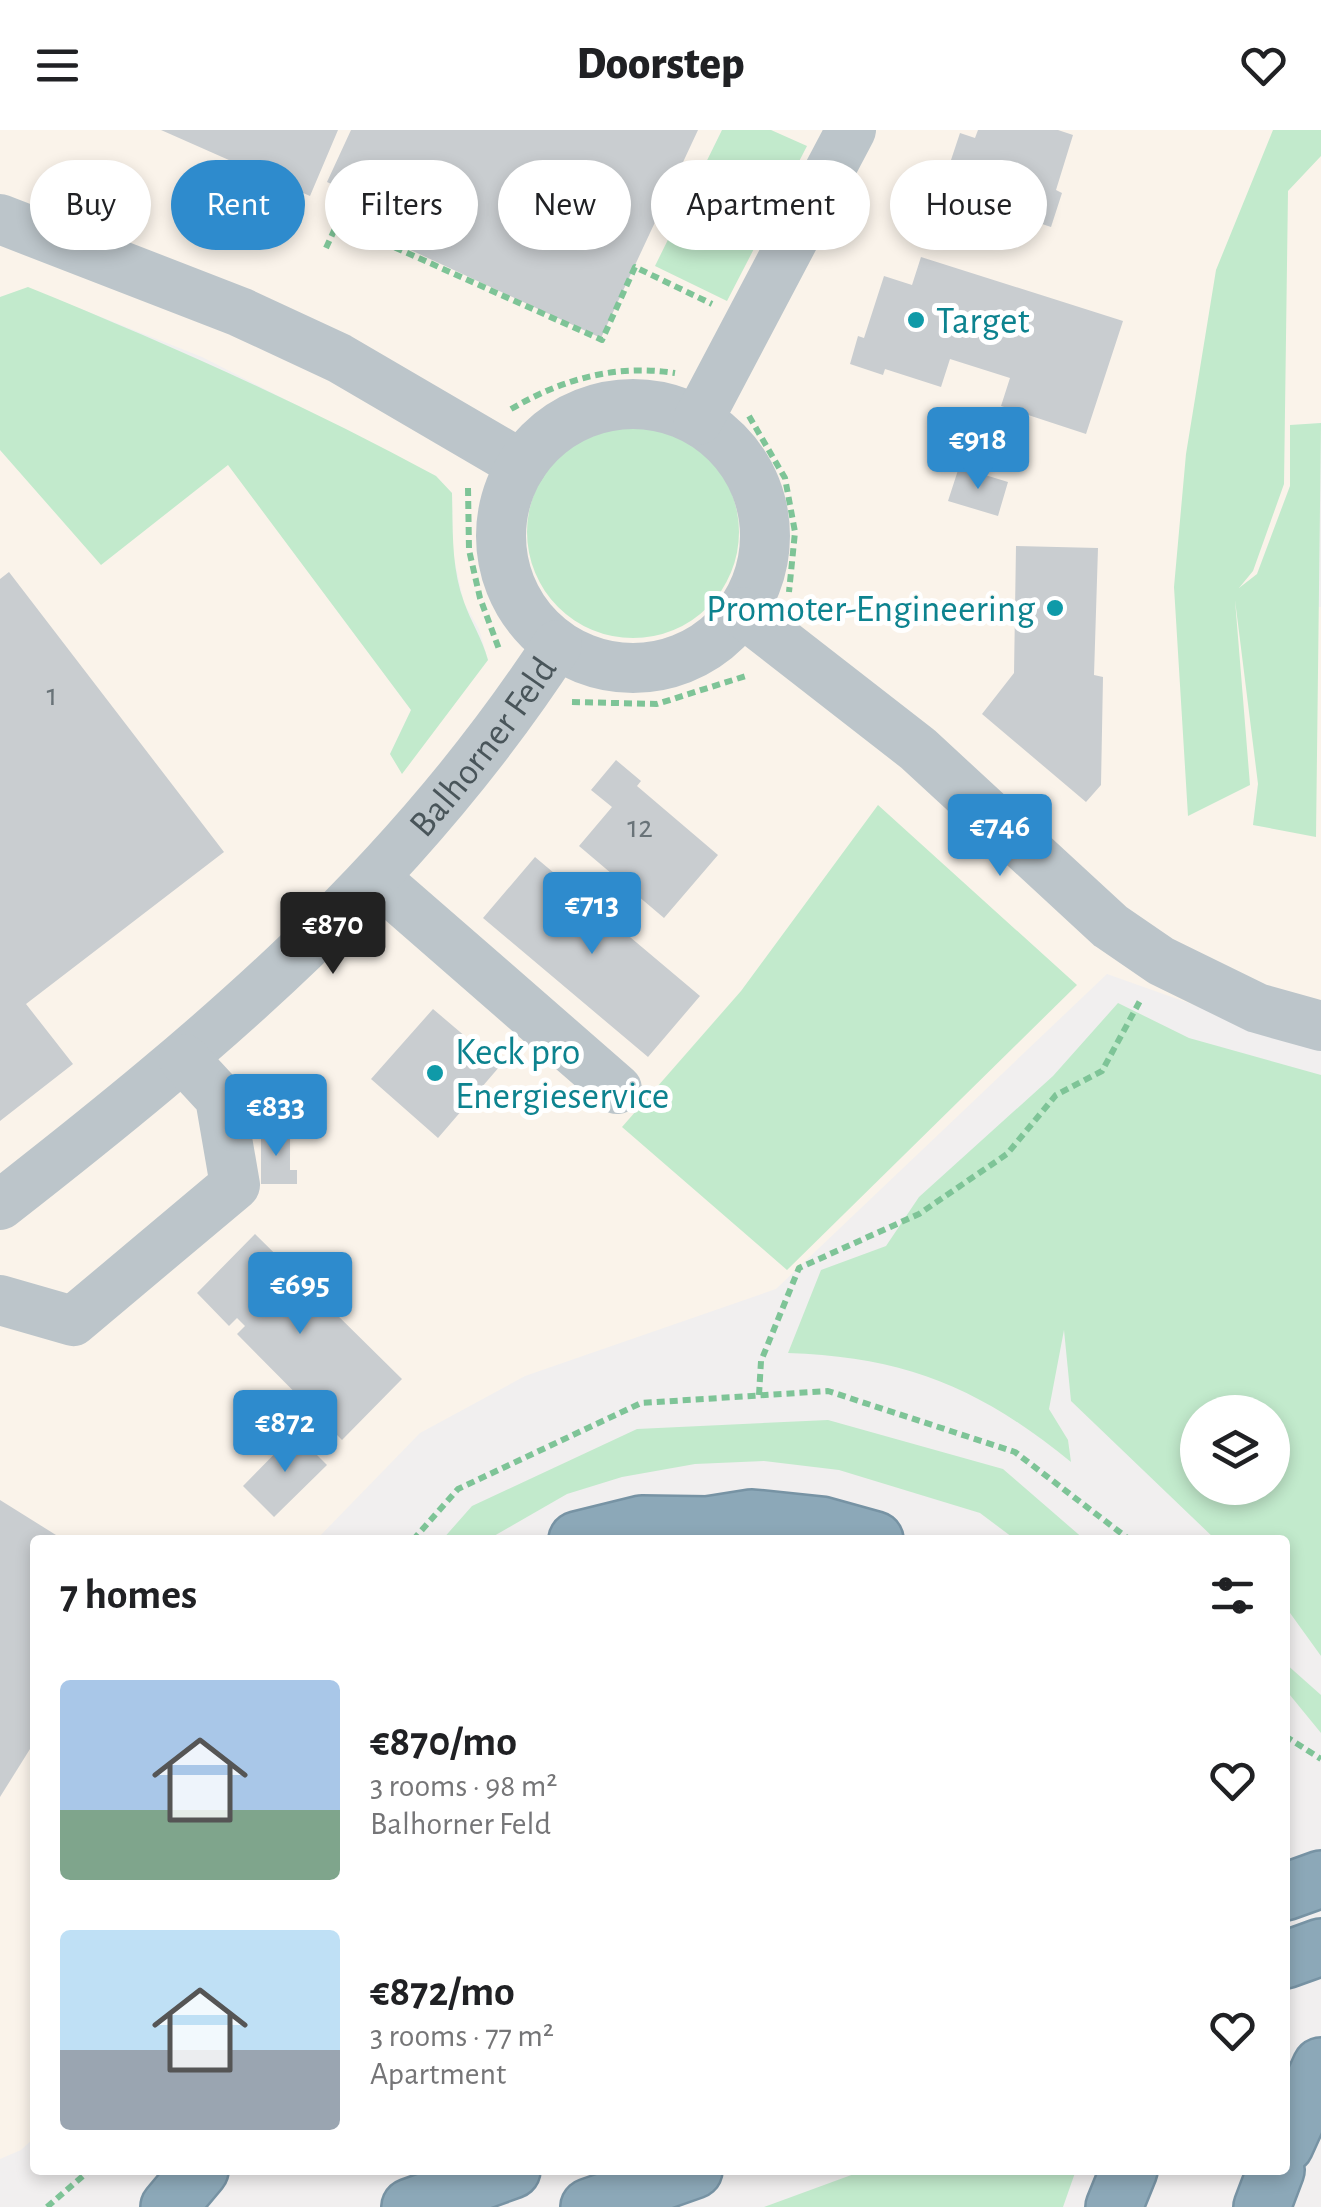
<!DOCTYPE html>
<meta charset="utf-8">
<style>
body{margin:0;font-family:"Alegreya Sans",sans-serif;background:#f6f6f6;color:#202124;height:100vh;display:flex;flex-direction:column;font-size:38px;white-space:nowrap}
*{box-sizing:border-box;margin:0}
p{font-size:32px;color:#757577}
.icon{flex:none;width:55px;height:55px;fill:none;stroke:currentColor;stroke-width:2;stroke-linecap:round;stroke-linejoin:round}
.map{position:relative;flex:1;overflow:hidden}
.details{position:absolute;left:30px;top:1405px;width:1260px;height:640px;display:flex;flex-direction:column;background:#fff;border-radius:10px;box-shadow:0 5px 15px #0003}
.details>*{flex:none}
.guide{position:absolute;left:30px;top:30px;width:1262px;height:90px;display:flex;gap:20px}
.buttons{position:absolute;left:1180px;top:1265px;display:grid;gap:20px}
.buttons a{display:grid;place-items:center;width:110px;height:110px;border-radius:50%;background:#fff;box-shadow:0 5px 15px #0003;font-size:50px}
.price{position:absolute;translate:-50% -85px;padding:0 22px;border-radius:10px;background:#2e8bcd;color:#fff;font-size:32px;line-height:65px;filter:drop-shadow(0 2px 5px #0008)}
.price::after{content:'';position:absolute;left:50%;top:60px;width:30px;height:22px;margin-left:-15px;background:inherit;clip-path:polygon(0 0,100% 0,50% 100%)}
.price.on{background:#222;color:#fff}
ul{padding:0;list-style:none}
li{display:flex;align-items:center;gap:30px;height:250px;padding:0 30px}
li span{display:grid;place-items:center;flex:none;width:280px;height:200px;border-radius:10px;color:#555}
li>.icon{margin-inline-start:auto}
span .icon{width:120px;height:120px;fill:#fffc;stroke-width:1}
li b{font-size:42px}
h2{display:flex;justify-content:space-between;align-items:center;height:120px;padding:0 30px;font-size:42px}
.tag{padding:0 35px;border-radius:45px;background:#fff;box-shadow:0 5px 15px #0003;font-size:35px;line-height:90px}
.tag.on{background:#2e8bcd;color:#fff}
header{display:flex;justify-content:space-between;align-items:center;height:130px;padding:0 30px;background:#fff;font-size:45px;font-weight:800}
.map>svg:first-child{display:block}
.commercial{fill:#faf3ea;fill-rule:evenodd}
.green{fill:#c2eacc;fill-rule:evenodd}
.building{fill:#c9cdd0}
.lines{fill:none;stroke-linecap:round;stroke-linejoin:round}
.highway-casing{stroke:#7793a4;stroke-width:60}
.path{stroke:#7ec497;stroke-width:6;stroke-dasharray:8 5;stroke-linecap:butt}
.minor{stroke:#bcc5ca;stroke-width:50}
.highway{stroke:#8ca8b8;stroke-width:55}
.tree{fill:#7fab8e}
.culture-dot{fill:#0f9aa8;stroke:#fff;stroke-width:4}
.labels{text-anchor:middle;stroke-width:10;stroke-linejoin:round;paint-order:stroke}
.number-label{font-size:32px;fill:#697378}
.culture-label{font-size:38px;fill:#0d838f;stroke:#fff;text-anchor:start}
.street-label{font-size:38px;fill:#49555a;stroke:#fff}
</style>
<header><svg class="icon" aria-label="menu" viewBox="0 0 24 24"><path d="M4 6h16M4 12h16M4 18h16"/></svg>Doorstep<svg class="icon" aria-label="heart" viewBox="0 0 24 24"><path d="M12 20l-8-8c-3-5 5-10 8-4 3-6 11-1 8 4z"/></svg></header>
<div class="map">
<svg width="1321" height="2077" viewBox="0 0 1321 2077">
<rect width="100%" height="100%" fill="#f1efef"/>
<path class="commercial" d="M0 0H722L656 136 807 17 771 0H1321V293L1290 296V356L1257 444 1258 654 1253 695 1316 706V477H1321V920L1107 844 776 1159 525 1246 420 1303 316 1410H35V2007L21 2020 0 2029V320L102 434 228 334 411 580 390 624 402 643 488 530 479 499 464 473 453 424 452 363 436 346 202 227 28 158 0 167ZM684 308 716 335 732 363 642 508 589 499Z"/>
<path class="green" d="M722 0H771L807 16 727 171 655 136Z
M1273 0H1321V26L1288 61 1284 354 1253 441 1239 458 1257 444 1290 356V295L1321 293 1316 707 1253 695 1258 654 1235 470 1250 655 1188 686 1174 457 1186 324 1216 140Z
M28 157C168 214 303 274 436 346L452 363C453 399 451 437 464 472 471 492 482 508 488 530L402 644 390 624 411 580 228 335 101 435 0 320V167Z
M527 402a106 106 0 1 1 212 0a106 106 0 1 1-212 0Z
M878 675 1077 855 787 1140 622 997 741 861Z
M1118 873 1189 908 1321 945V1526L1285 1476V1410H1216L1071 1271 1064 1200 1049 1279 1068 1310 1071 1332C980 1258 906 1227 788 1223L821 1140 886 1116 919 1067 1053 946ZM1198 1282H1272V1358H1198Z
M828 1290 1003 1339 1085 1410H1016L980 1383 839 1340 764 1331 695 1334 622 1347 567 1364 487 1410H442L472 1376 637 1299Z
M1285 1533 1321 1565V1603L1285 1559Z
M865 2040H1076L1063 2077H764Z"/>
<path class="building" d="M161 0H338L310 66Z
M351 0H698L601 208 376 104 387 80 327 52Z
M978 0H1058L1073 5 1056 60 1062 63 1051 97 1012 84 1015 72 958 59 967 35 951 30 960 3 975 8Z
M921 127 1123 191 1086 304 1001 276 1010 248 950 229 941 257 885 239 883 245 850 234 858 206 864 208 884 146 912 155Z
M959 337 1008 352 998 386 948 371Z
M1016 416 1098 418 1094 545 1103 547 1101 655 1086 672 982 584 1014 543Z
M9 442 224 722 26 874 73 934 0 991V449Z
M616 630 641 651 637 656 718 725 664 788 579 716 612 677 591 660Z
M535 727 700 866 648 927 483 788Z
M433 879 500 936 438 1008 371 949Z
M261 994H275V1009H290V1040H297V1054H261Z
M255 1104 402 1249 342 1310 237 1204 245 1196 237 1188 229 1196 197 1163Z
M295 1303 327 1335 274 1387 243 1356Z
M0 1370 64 1410H35V1611L0 1667Z"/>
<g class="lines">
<g class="highway-casing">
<path id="highway" d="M577 1410 642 1394 708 1395 752 1388 821 1395 875 1410
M1285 1762 1321 1749
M1285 1830 1321 1817
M1285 2015 1321 1936
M169 2077 200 2040
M410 2077 512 2040
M589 2077 694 2040
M1114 2077 1129 2040
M1262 2077 1276 2040"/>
</g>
<path class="path" d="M326 118 338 92 602 210 635 137 712 174
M511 279C563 249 615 234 675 243
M749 286 785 348 795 402 789 462
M468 358 469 420 480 468 499 519
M572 572 657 574 749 545
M759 1265 761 1231 799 1138 919 1084 1007 1024 1056 965 1102 941 1141 869
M413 1410 458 1359 641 1273 828 1261 1015 1322 1130 1410
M1285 1606 1321 1629
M47 2077 90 2040"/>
<g class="minor">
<path d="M0 89 240 182 339 228 522 335"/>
<circle cx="633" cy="406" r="132"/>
<path d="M698 290 851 0"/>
<path d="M742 482 918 619 1110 796 1161 831 1257 878 1321 896"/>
<path d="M376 749 617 959"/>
<path id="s1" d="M0 1075C214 908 407 746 557 515"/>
<path d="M0 1170 73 1191 235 1055 220 968 184 929"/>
</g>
<use href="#highway" class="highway"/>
</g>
<circle class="tree" cx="755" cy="48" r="15"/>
<g class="culture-dot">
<circle cx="916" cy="190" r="10"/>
<circle cx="1055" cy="478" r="10"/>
<circle cx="435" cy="943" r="10"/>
</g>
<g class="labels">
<g class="number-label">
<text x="52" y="575">1</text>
<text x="640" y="707">12</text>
</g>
<g class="culture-label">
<text x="936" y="203">Target</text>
<text x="1035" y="491" text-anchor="end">Promoter-Engineering</text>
<text x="455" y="934">Keck pro<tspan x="455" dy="44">Energieservice</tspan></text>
</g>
<g class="street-label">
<text dy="13" stroke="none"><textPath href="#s1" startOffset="668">Balhorner Feld</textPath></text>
</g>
</g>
</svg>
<div class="buttons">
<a><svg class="icon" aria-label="layers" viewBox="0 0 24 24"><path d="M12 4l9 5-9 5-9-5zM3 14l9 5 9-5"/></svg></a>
</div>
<b class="price" style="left:978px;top:362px">€918</b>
<b class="price" style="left:1000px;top:749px">€746</b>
<b class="price" style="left:592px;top:827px">€713</b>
<b class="price on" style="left:333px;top:847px">€870</b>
<b class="price" style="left:276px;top:1029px">€833</b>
<b class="price" style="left:300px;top:1207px">€695</b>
<b class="price" style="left:285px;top:1345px">€872</b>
<div class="guide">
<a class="tag">Buy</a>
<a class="tag on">Rent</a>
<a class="tag">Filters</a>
<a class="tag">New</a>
<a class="tag">Apartment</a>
<a class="tag">House</a>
</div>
<section class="details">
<h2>7 homes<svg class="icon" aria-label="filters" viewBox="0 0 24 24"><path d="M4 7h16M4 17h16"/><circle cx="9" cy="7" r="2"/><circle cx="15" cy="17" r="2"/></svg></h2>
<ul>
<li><span style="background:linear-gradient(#a9c7e8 65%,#7fa58c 0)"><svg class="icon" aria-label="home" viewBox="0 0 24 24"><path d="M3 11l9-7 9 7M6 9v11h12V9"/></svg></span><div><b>€870/mo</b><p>3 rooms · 98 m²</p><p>Balhorner Feld</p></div><svg class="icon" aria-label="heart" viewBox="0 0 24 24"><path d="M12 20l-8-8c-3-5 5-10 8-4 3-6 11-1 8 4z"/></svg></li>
<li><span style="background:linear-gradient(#bfe0f5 60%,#9aa5b1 0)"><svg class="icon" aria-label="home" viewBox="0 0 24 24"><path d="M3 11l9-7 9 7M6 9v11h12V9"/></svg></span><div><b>€872/mo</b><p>3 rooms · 77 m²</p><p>Apartment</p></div><svg class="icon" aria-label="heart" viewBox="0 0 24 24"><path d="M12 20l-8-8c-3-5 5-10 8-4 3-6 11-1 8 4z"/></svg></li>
</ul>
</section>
</div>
